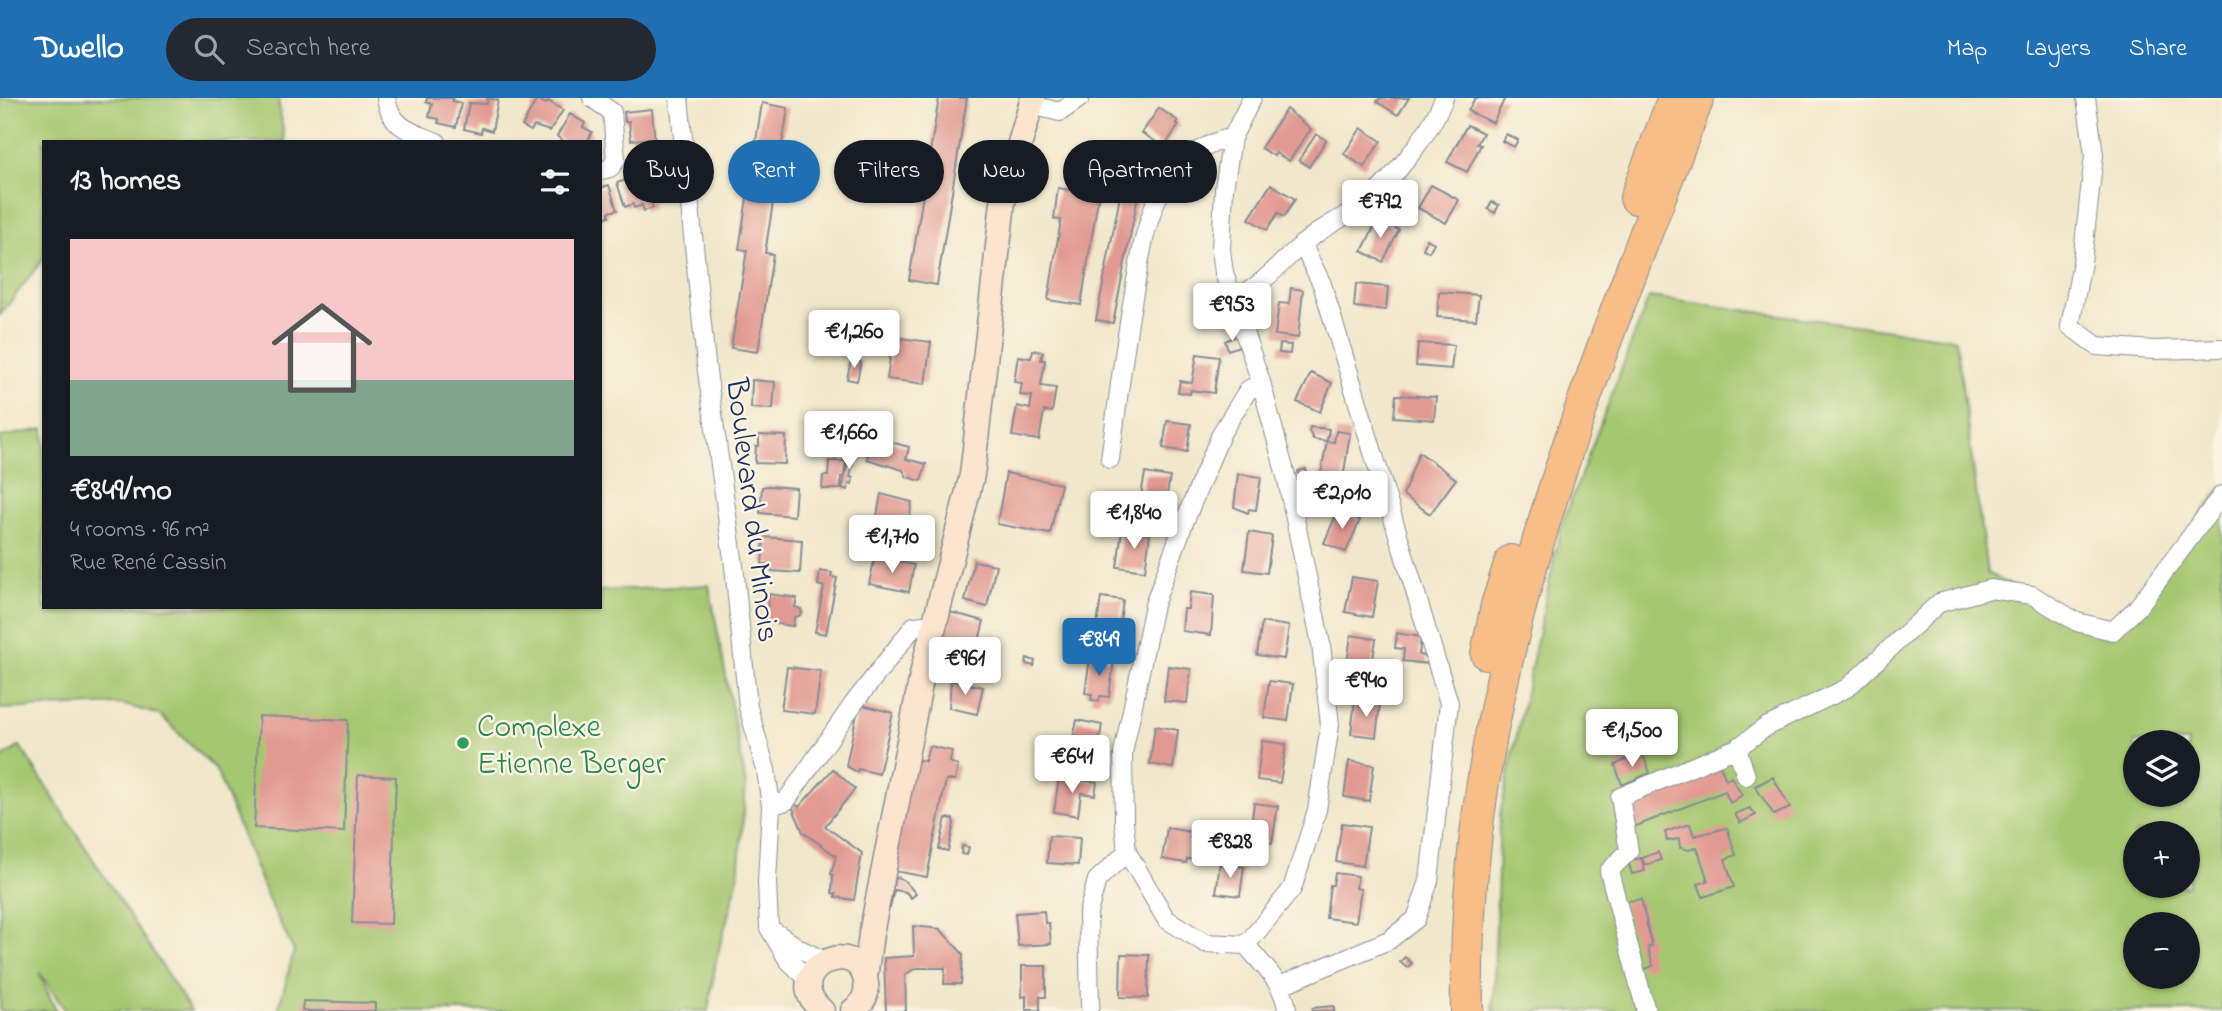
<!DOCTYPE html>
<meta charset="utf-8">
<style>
body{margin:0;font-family:"Indie Flower",sans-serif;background:#242831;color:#f1f3f6;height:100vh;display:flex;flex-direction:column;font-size:26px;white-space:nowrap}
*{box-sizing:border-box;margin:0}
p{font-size:23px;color:#9ea1a6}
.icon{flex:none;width:38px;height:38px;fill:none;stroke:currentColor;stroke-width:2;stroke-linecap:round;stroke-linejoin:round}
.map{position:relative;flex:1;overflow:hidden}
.drawer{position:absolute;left:42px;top:42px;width:560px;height:469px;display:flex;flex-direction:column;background:#171b24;border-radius:0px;box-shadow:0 2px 5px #0004}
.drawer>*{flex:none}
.top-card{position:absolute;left:623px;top:42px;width:665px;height:63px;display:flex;gap:14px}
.buttons{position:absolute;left:2123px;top:632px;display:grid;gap:14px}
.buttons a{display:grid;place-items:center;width:77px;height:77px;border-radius:50%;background:#171b24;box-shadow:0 2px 5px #0004;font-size:35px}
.price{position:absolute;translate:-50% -60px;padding:0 16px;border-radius:7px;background:#fff;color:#222;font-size:23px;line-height:46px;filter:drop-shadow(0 2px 4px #0008)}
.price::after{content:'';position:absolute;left:50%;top:42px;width:21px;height:16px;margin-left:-10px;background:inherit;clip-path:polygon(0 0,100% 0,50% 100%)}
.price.current{background:#1f6fb2;color:#fff}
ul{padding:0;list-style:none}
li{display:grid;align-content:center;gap:14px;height:371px;padding:0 28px}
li+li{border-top:2px solid #363941}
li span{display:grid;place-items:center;height:217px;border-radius:0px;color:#555}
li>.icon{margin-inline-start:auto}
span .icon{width:126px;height:126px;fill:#fffc;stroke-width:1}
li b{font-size:30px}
h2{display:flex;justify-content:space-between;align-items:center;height:84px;padding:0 28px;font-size:30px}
.chip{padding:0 24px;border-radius:32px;background:#171b24;box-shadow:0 2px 5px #0004;font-size:24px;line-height:63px}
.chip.current{background:#1f6fb2;color:#fff}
header{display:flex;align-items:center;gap:42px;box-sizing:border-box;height:98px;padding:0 35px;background:#1f6fb2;color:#fff}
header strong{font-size:33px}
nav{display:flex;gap:38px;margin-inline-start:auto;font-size:24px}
.search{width:490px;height:63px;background:#242831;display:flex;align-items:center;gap:18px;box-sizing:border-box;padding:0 24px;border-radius:38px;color:#9ea1a6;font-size:26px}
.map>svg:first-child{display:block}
.green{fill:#a5c76f;stroke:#607b66;stroke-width:2;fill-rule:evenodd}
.building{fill:#e19a92}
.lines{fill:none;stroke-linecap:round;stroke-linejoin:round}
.street-casing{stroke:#868c94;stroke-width:20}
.secondary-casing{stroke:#868c94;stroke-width:27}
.highway-casing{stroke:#868c94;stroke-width:34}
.street{stroke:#fff;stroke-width:18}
.secondary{stroke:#fce5cf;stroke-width:24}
.highway{stroke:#f7be88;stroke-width:32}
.leisure-dot{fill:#2e9e5b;stroke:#fcf5e5;stroke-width:2.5}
.labels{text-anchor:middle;stroke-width:5;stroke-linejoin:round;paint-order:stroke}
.street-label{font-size:32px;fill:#1b2f5e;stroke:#fcf5e5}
.leisure-label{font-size:32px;fill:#27864d;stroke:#fcf5e5;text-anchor:start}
</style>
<header>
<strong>Dwello</strong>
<div class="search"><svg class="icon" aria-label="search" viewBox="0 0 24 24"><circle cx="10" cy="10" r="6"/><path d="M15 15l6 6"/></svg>Search here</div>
<nav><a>Map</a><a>Layers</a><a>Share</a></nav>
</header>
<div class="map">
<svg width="2222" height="913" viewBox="0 0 2222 913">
<rect width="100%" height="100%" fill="#fcf5e5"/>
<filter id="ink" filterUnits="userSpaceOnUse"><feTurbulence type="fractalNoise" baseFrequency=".0143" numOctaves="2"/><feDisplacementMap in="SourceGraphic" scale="14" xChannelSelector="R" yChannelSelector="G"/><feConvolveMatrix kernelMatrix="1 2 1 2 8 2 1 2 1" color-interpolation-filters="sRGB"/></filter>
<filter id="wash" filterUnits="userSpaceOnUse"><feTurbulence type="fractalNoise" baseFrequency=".00686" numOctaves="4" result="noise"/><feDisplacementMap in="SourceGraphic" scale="28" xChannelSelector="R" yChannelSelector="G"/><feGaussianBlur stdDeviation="1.57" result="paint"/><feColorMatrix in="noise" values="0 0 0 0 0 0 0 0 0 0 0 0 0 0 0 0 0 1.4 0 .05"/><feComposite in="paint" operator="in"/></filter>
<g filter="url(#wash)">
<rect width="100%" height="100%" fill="#f0e8cb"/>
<path class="green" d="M0 0H278L285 44H44V160L0 217Z
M1649 199 1956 241 1987 475 2109 539 2222 389V913H1493L1500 716 1561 429ZM2135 644H2188V696H2135ZM2135 735H2188V788H2135ZM2135 826H2188V878H2135Z
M44 331V509H600V493L709 487 746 687 738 780 716 863 708 913H278L294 853 267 799 216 672 160 617 121 606 0 611V339Z
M20 648 191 913H66L39 874 56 913H0V661Z"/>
<g id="blocks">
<path class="building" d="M427 0H453L452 3 461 5 456 29 438 25 439 21 429 19 432 6 426 4Z
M488 0 498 2 492 33 482 30 481 35 464 31 469 5 487 6Z
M939 0H967L937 187 909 182Z
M1380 0H1409L1398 17 1377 4Z
M1475 0H1505L1493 25 1468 13Z
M537 1 546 6 548 3 563 12 550 33 534 28 531 33 522 28Z
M762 5 788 10 765 155 773 156 758 254 731 250 747 152 739 151Z
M1159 10 1178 23 1176 25 1179 27 1164 49 1142 35Z
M652 11 655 45 645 46V41L631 42 629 23 625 24 624 14Z
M1286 11 1311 31 1289 63 1276 55 1274 58 1261 50Z
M570 16 585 25 583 29 592 34 587 44H564L557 38Z
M1467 27 1483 35 1477 46 1481 47 1467 74 1447 64Z
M1361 30 1381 43 1364 69 1344 56Z
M1316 36 1326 42 1309 69 1299 62Z
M1506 36 1518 42 1514 49 1502 43Z
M1127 62 1143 73 1113 225 1096 222Z
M655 77 663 100 651 104 653 110 644 113 642 107 634 110 633 106 625 109 617 85 633 80 635 83Z
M1072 83 1100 88 1081 207 1048 202 1061 122 1054 121 1058 90 1070 92Z
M1271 86 1295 101 1284 119 1278 115 1267 132 1249 121Z
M609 87 617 112 609 114V118L600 121V90Z
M1431 87 1459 102 1446 125 1418 110Z
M1492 104 1499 107 1495 115 1488 111Z
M1378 121 1399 132 1383 164 1362 153Z
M1427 141 1434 145 1429 154 1423 151Z
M1356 186 1388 189 1386 212 1354 209Z
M1291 190 1303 192 1298 240 1275 237 1279 205 1289 206Z
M1439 194 1479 197 1476 222 1437 219Z
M1236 238 1240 248 1228 252 1225 243Z
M893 239 931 244 925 286 887 281Z
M1418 245 1454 247 1451 271 1416 268Z
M1280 246 1291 247 1290 256 1279 255Z
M1033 252 1043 254 1041 262H1045L1041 288 1056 290 1052 314 1044 313 1039 342 1012 338 1017 308 1030 311 1032 298 1020 297 1022 285 1014 284 1018 258 1031 260Z
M1197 256 1219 259 1214 295 1191 292 1190 296 1178 294 1180 283 1192 285Z
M851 262 861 264 857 283 847 281Z
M1311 275 1332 285 1320 314 1297 304Z
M752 282 775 284 773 311 751 310Z
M1396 297 1436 299 1434 322 1394 319Z
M1167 323 1191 326 1187 354 1163 350Z
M1310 329 1329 331 1327 343 1313 341 1309 333Z
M1336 333 1350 335 1342 388 1319 385 1327 343 1334 344Z
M759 337 786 338 785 366 755 365 756 348H759Z
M873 339 909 349 906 361 926 366 921 383 907 379 903 372 867 361Z
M851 351 856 353 850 379 853 380 852 386 849 385 848 392 842 390Z
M1419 354 1456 381 1430 416 1403 397Z
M829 363H846L844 379H841V391H822L823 378H828Z
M1306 371 1307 377 1299 379 1298 373Z
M1006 375 1061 386 1050 436 997 426Z
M1145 375 1170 379 1164 414 1139 409Z
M1238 376 1261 379 1256 412 1249 411 1248 415 1234 409Z
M768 388 796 390 794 418 760 415 762 389Z
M881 396 912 404 907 435 875 429Z
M1338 412 1360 422 1346 454 1324 445Z
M1122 432 1150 436 1145 473 1117 469Z
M1249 434 1272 438 1267 475 1244 472Z
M764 439 802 442 800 475 771 473 772 466H762Z
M875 459 914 467 909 494 869 486Z
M974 463 996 467 987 509 965 503Z
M820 473 832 475 831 479 837 480 826 536 815 534 824 489 818 487Z
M1352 479 1378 483 1372 519 1345 514Z
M1190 494 1214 497 1211 537 1182 533 1184 511H1188Z
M769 496 797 500 795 509 801 511 802 515 799 518 794 519 793 528 765 524Z
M1101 499 1123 502 1118 538 1096 535Z
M946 513 984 523 973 566 942 556 946 542 940 541Z
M1262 524 1289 528 1284 561 1257 557Z
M1397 535 1421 539 1419 557 1425 558 1428 566 1403 563 1404 551 1395 550Z
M1351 537 1376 541 1371 576 1346 573Z
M1090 559 1114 562 1109 599 1100 598 1099 603 1091 602 1092 596 1085 595Z
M1027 560 1035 563 1034 568 1026 566Z
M1168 568 1191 571 1187 605 1164 603Z
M787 569 821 573 815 616 781 612Z
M951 582 983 589 977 616 949 610Z
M1269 583 1293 586 1288 623 1264 620Z
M1355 602 1380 605 1376 639 1351 636Z
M859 606 893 615 879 676 858 671 857 674 846 668Z
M259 618 348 622 344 734 254 730Z
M1077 622 1102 627 1096 660 1070 655Z
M1155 628 1178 632 1173 670 1150 666Z
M1262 643 1286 646 1280 685 1257 682Z
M929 648 952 653 950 664 958 668 955 682H946L927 779 889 772 913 661 925 663Z
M1642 654 1650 675 1622 687 1615 667Z
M1349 663 1374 667 1369 703 1344 699Z
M1720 667 1726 682 1731 679 1742 697 1730 705 1725 693 1634 729 1625 705Z
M833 671 855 691 825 728 862 755 854 802 835 799 836 796 832 795 833 777 831 776 836 758 803 734 792 708 795 706 799 709Z
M358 677 396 679 391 826 352 825Z
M1059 679 1097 684 1095 697 1081 695 1078 718 1054 714Z
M1773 679 1790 710 1774 717 1755 688Z
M1254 705 1278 708 1272 745 1249 742Z
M1750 710 1756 717 1740 725 1735 716Z
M946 720 953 721 954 726 948 753 939 751Z
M1342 725 1369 729 1363 768 1336 764Z
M1690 726 1694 738 1727 730 1736 757 1725 761 1734 789 1703 799 1698 786 1708 783 1697 749 1689 752 1680 750 1679 741 1667 743 1665 734Z
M1167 730 1191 734 1190 740 1195 741 1192 761H1187L1186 765 1162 761Z
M1049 738 1080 740 1078 767 1047 765Z
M962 748 969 749 967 757 961 756Z
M1658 754 1661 762 1645 767 1642 760Z
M1641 760 1645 773 1632 776 1628 763Z
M1220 765 1244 769 1240 798 1216 795Z
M1335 775 1358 778 1356 790 1361 791 1356 824 1326 820 1330 787H1333Z
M891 779 894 782 898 779 905 783 916 796 911 800 906 794 894 792 890 810 884 809Z
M1641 801 1652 848 1648 849 1653 868 1643 872 1623 804Z
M1044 813 1045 825H1049L1051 846 1018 848 1015 815Z
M913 828 940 831 963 856 961 886H944L945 870H916L905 877 906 913H886L884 860 914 858Z
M1121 856 1149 857 1148 900 1120 899Z
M1405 859 1412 865 1407 870 1400 864Z
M1022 868H1046V899H1040V912H1026V898L1022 899Z
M303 903 375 905V913H302Z
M1334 908V913H1312V910Z"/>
</g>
</g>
<g filter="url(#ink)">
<use href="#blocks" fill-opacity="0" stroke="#868c94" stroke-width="2"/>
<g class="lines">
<g class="street-casing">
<path id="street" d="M386 0C391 30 412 34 437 44
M592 0 612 14 616 62 610 70 600 73
M679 0 706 266 734 468 748 609 766 672 771 708 767 784 769 830 788 862 810 883
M2086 0 2094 57 2082 164 2070 228 2097 248 2154 252 2222 250
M1031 7 1060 14 1080 0
M1232 201C1263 189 1279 165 1304 145 1321 130 1340 122 1358 109 1389 89 1431 34 1444 0
M1110 361C1117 309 1123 258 1132 206 1139 166 1145 119 1166 82 1176 64 1212 42 1232 40
M1746 678 1737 650 1766 629 1847 590 1939 505 1990 491 2032 497 2077 524 2113 533 2137 510 2222 397
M771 708 786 703 854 605 914 528 934 526
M775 834 800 851 825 863
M1246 847 1292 791 1317 712 1330 627 1321 546 1287 382 1261 284 1224 175 1221 152 1224 91 1232 40 1252 0
M1246 847 1205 845 1166 821 1127 754 1124 724 1123 655 1154 507 1185 422 1222 334 1248 292 1261 284
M1246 847C1261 866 1286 887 1287 913
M1279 888 1389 842 1416 821 1429 783 1449 605 1322 186 1302 146
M1090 908 1088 815 1097 782 1127 754
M1646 913 1609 773 1629 753 1620 699 1737 650"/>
</g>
<g class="secondary-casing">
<path id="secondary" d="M865 880 871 836 923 572 972 377 1003 104 1033 0
M822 913C776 872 860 834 866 885 868 897 862 906 853 913"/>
</g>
<g class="highway-casing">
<path id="highway" d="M1636 100 1674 0
M1487 556 1497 507 1511 463
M1467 913C1461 588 1584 297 1698 0"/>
</g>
<use href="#street" class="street"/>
<use href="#secondary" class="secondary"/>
<use href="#highway" class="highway"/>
</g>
</g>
<circle class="leisure-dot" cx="463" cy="645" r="7"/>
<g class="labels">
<g class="street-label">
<text transform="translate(754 412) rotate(83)" y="11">Boulevard du Minois</text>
</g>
<g class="leisure-label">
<text x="477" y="638">Complexe<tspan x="477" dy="37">Etienne Berger</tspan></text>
</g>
</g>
</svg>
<div class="buttons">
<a><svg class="icon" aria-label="layers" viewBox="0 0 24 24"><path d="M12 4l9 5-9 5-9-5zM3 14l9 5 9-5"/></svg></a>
<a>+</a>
<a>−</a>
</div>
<b class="price" style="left:1380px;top:142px">€792</b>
<b class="price" style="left:1232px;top:245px">€953</b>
<b class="price" style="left:854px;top:272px">€1,260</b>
<b class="price" style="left:849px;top:373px">€1,660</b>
<b class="price" style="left:1342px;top:433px">€2,010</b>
<b class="price" style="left:1134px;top:453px">€1,840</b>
<b class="price" style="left:892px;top:477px">€1,710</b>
<b class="price current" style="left:1099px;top:580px">€849</b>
<b class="price" style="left:965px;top:599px">€961</b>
<b class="price" style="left:1366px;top:621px">€940</b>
<b class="price" style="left:1632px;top:671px">€1,500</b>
<b class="price" style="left:1072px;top:697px">€641</b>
<b class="price" style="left:1230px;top:782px">€828</b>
<div class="top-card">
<a class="chip">Buy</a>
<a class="chip current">Rent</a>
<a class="chip">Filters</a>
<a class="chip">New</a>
<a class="chip">Apartment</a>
</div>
<section class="drawer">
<h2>13 homes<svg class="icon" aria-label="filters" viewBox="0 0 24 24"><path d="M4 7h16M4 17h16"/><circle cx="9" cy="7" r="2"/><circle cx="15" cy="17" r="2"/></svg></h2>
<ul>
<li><span style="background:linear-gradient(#f6c9c9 65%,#7fa58c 0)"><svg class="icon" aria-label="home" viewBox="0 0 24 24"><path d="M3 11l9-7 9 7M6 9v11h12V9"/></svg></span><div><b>€849/mo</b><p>4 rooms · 96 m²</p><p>Rue René Cassin</p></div></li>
</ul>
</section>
</div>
